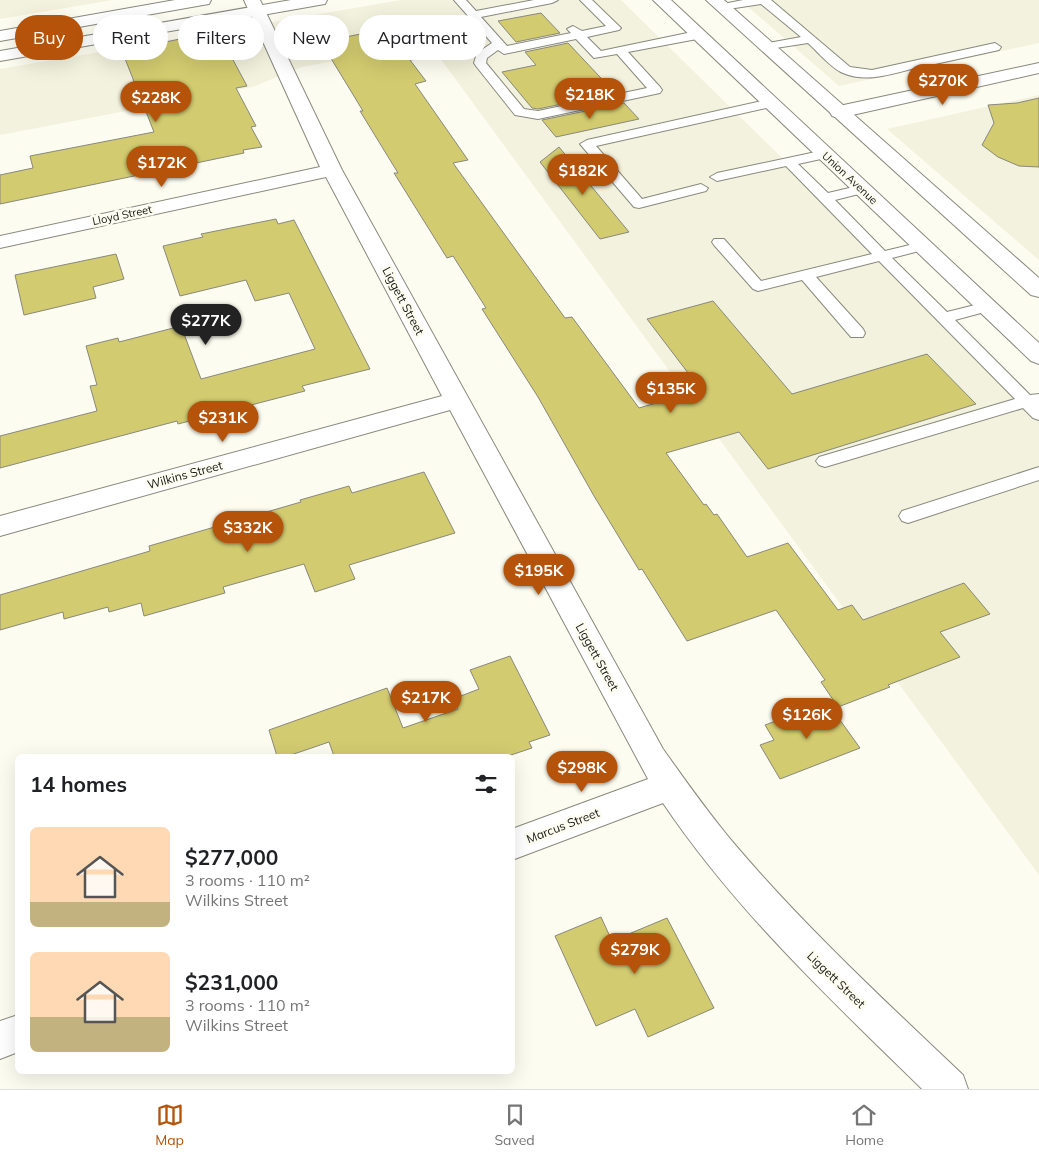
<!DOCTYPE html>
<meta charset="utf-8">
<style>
body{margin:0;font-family:Mulish,sans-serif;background:#f2f2f2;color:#202124;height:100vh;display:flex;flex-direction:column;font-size:19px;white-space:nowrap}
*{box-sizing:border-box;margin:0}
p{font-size:16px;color:#757577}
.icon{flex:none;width:28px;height:28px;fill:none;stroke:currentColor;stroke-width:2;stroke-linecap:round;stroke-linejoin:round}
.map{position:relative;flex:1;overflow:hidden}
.side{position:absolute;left:15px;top:754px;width:500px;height:320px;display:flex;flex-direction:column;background:#fff;border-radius:8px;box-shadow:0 5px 20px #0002}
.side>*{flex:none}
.top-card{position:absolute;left:15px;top:15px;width:500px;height:45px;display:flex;gap:10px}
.price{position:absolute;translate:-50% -42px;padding:0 11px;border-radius:18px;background:#b45309;color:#fff;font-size:16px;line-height:32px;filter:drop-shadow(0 1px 2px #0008)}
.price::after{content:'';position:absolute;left:50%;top:30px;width:15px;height:11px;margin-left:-8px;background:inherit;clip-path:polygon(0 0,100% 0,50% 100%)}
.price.current{background:#222;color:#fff}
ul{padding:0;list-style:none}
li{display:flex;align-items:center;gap:15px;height:125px;padding:0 15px}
li span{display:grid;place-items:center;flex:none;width:140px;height:100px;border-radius:8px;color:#555}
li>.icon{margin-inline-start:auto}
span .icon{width:60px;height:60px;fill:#fffc;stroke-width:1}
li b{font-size:21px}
h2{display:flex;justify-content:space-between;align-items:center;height:60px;padding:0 15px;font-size:21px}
.pill{padding:0 18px;border-radius:22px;background:#fff;box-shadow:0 5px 20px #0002;font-size:18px;line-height:45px}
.pill.current{background:#b45309;color:#fff}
.tab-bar{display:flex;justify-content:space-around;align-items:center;height:70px;border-top:1px solid #e0e0e0;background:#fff;font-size:14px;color:#757577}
.tab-bar a{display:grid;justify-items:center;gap:2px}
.tab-bar .current{color:#b45309}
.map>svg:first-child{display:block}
.built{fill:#f3f2de}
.building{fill:#d2cb70;stroke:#89887d}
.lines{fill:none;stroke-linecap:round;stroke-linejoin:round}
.service-casing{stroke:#89897e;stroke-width:2}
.minor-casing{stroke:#89897e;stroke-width:2}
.secondary-casing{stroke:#89897e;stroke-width:2}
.trunk-casing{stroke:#89897e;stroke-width:2}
.service{fill:#fff;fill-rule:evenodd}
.minor{fill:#fff;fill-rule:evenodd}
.secondary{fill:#fff;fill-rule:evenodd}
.trunk{fill:#fff;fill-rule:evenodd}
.labels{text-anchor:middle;stroke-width:5;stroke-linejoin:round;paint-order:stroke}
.far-street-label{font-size:11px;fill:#171713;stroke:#fdfcf0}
.street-label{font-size:12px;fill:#171713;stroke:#fdfcf0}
</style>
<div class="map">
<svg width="1039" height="1089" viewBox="0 0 1039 1089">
<rect width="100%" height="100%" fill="#fdfcf0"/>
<path class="built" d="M0 0H113L0 19Z
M401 0H621L1039 410V875L429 43 302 67 252 87 0 135V69Z
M740 0H1039V43L839 86Z
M1039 95V260L887 129Z"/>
<path class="building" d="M541 13 560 33 516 42 498 21Z
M395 27 418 59 410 60 426 81 415 84 468 160 453 163 565 318 572 317 639 408 701 390 647 319 713 301 792 394 927 354 976 404 768 469 739 432 666 453 704 505 706 504 714 515 717 514 747 557 788 543 838 610 852 605 863 620 964 583 990 614 940 632 960 657 888 685 890 687 838 707 821 682 825 680 776 610 687 641 642 569 639 570 594 496 538 397 482 309 486 308 453 256 447 258 394 173H398L360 111H363L321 42Z
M209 33 215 45 224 43 247 86 236 88 256 126 251 127 262 147 243 150 244 153 0 204V175L33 168 30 156 154 132 122 51Z
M568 43 615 93 538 109 532 108 502 72 536 65 525 52Z
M1039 98V167L1019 166 998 157 982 145 994 123 988 105 1017 103Z
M624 103 639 119 556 137 542 120Z
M559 147 629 232 600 239 540 162Z
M276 219 278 224 294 220 370 369 302 386 305 391 178 424 177 421 0 468V436L97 411 90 386 97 385 86 346 118 338 119 342 181 326 201 379 315 349 289 293 255 301 246 280 180 296 163 246 203 237 201 234Z
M116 254 124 279 93 287 96 298 24 315 15 275Z
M424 472 455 533 349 565 355 579 315 592 304 564 223 587 225 593 144 616 141 603 109 612 108 607 64 619 63 612 0 630V595L150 551 149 546 301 502 300 500 349 486 352 493Z
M510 656 550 735 529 742 532 748 508 756H334L329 742 288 756H277L269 730 387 688 403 728 458 709 453 699 479 689 470 670Z
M827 702 860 748 780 779 760 745 774 740 765 725Z
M601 917 612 941 667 918 714 1008 648 1037 635 1009 596 1026 555 936Z"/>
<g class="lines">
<g class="service-casing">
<path id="service" d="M454 0H466L476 11 534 0H558L552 3 481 17 507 46 571 33 567 29 573 26 582 31 606 26 580 0H592L621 28 619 30 587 37 601 51 697 31 703 35 697 39 628 52 660 87 662 90 660 93 538 119 515 115 476 66 474 63 477 53 492 43ZM576 39 594 58 617 54 647 88 538 111 524 109 486 63 487 58 498 50 504 54Z
M743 0H771L850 67 872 70 995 43 1001 47 999 50 935 64 961 83 963 86 961 89 957 90 923 66C898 72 868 84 843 73 831 68 818 52 808 43L763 50V44L801 37 761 4 722 10 716 7 718 5Z
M771 99 775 100 777 103 775 106 596 146 642 199 701 184 708 188 706 191 639 208 634 207 580 144 587 140Z
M825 150 832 154 830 157 798 164 828 193 862 185 867 186 869 189 867 192 835 200 885 251 922 242 927 243 929 246 927 249 892 258 947 312 987 302 992 304 995 307 992 310 955 320 1030 395 1039 394V420L1033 418 1023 408 825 467 819 465 816 461 819 457 1015 399 879 261 816 277 863 329 865 333 863 337H851L802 280 758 291 753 289 714 245 712 242 714 239H724L761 281 872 254 786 166 717 181 710 177 717 173Z
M1039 467V480L908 523 902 521 899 516 902 511Z"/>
</g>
<g class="minor-casing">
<path id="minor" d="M244 0H260L342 170 663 749C685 780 707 811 731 840 802 924 883 999 963 1075L968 1089H922C830 999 735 910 663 803L512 860V829L648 779 450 410 0 536V516L442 396 326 177 0 248V236L320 167Z
M1039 63V73L839 118 832 116 830 112 832 108 839 106Z
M18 1015V1052L0 1059V1021Z"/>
</g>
<g class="secondary-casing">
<path id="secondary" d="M175 0H211L209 4 203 5 0 41V31Z
M291 0H327L325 4 319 5 0 61V51Z"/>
</g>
<g class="trunk-casing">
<path id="trunk" d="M653 0H671L1039 343V364L1031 361Z
M706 0H724L1039 278V297L1031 295Z"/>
</g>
<use href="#service" class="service"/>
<use href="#minor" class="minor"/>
<use href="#secondary" class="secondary"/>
<use href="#trunk" class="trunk"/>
</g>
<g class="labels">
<g class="far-street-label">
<text transform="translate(850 178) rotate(43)" y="4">Union Avenue</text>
<text transform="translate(122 215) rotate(-12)" y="4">Lloyd Street</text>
</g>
<g class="street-label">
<text transform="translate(403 301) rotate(62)" y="4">Liggett Street</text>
<text transform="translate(185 475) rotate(-15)" y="4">Wilkins Street</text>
<text transform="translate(597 657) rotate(61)" y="4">Liggett Street</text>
<text transform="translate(563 826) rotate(-21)" y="4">Marcus Street</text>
<text transform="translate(836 980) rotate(44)" y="4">Liggett Street</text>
</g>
</g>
</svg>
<b class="price" style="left:943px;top:106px">$270K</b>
<b class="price" style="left:590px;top:120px">$218K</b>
<b class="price" style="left:156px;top:123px">$228K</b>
<b class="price" style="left:162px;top:188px">$172K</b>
<b class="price" style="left:583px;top:196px">$182K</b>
<b class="price current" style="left:206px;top:346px">$277K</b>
<b class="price" style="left:671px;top:414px">$135K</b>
<b class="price" style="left:223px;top:443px">$231K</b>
<b class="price" style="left:248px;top:553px">$332K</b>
<b class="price" style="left:539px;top:596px">$195K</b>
<b class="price" style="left:426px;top:723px">$217K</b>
<b class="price" style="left:807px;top:740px">$126K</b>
<b class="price" style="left:582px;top:793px">$298K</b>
<b class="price" style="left:635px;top:975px">$279K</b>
<div class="top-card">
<a class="pill current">Buy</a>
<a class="pill">Rent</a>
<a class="pill">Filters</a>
<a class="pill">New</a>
<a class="pill">Apartment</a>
</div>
<section class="side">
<h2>14 homes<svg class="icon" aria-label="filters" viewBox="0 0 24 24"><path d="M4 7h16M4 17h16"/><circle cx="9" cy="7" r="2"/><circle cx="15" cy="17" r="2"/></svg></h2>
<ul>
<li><span style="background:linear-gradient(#ffd9b3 75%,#c2b280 0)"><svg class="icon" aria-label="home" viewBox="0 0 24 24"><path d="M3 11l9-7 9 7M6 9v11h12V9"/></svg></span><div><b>$277,000</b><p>3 rooms · 110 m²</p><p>Wilkins Street</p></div></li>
<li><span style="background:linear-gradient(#ffd9b3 65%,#c2b280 0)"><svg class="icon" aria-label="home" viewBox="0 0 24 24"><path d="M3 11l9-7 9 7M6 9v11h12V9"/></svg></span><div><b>$231,000</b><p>3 rooms · 110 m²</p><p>Wilkins Street</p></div></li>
</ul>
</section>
</div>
<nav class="tab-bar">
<a class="current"><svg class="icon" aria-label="map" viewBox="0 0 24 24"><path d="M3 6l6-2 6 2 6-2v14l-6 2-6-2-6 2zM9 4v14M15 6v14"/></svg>Map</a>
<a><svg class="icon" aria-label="saved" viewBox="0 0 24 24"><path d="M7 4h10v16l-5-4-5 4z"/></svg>Saved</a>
<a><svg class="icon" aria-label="home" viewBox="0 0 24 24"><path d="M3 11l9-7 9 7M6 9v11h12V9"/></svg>Home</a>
</nav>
